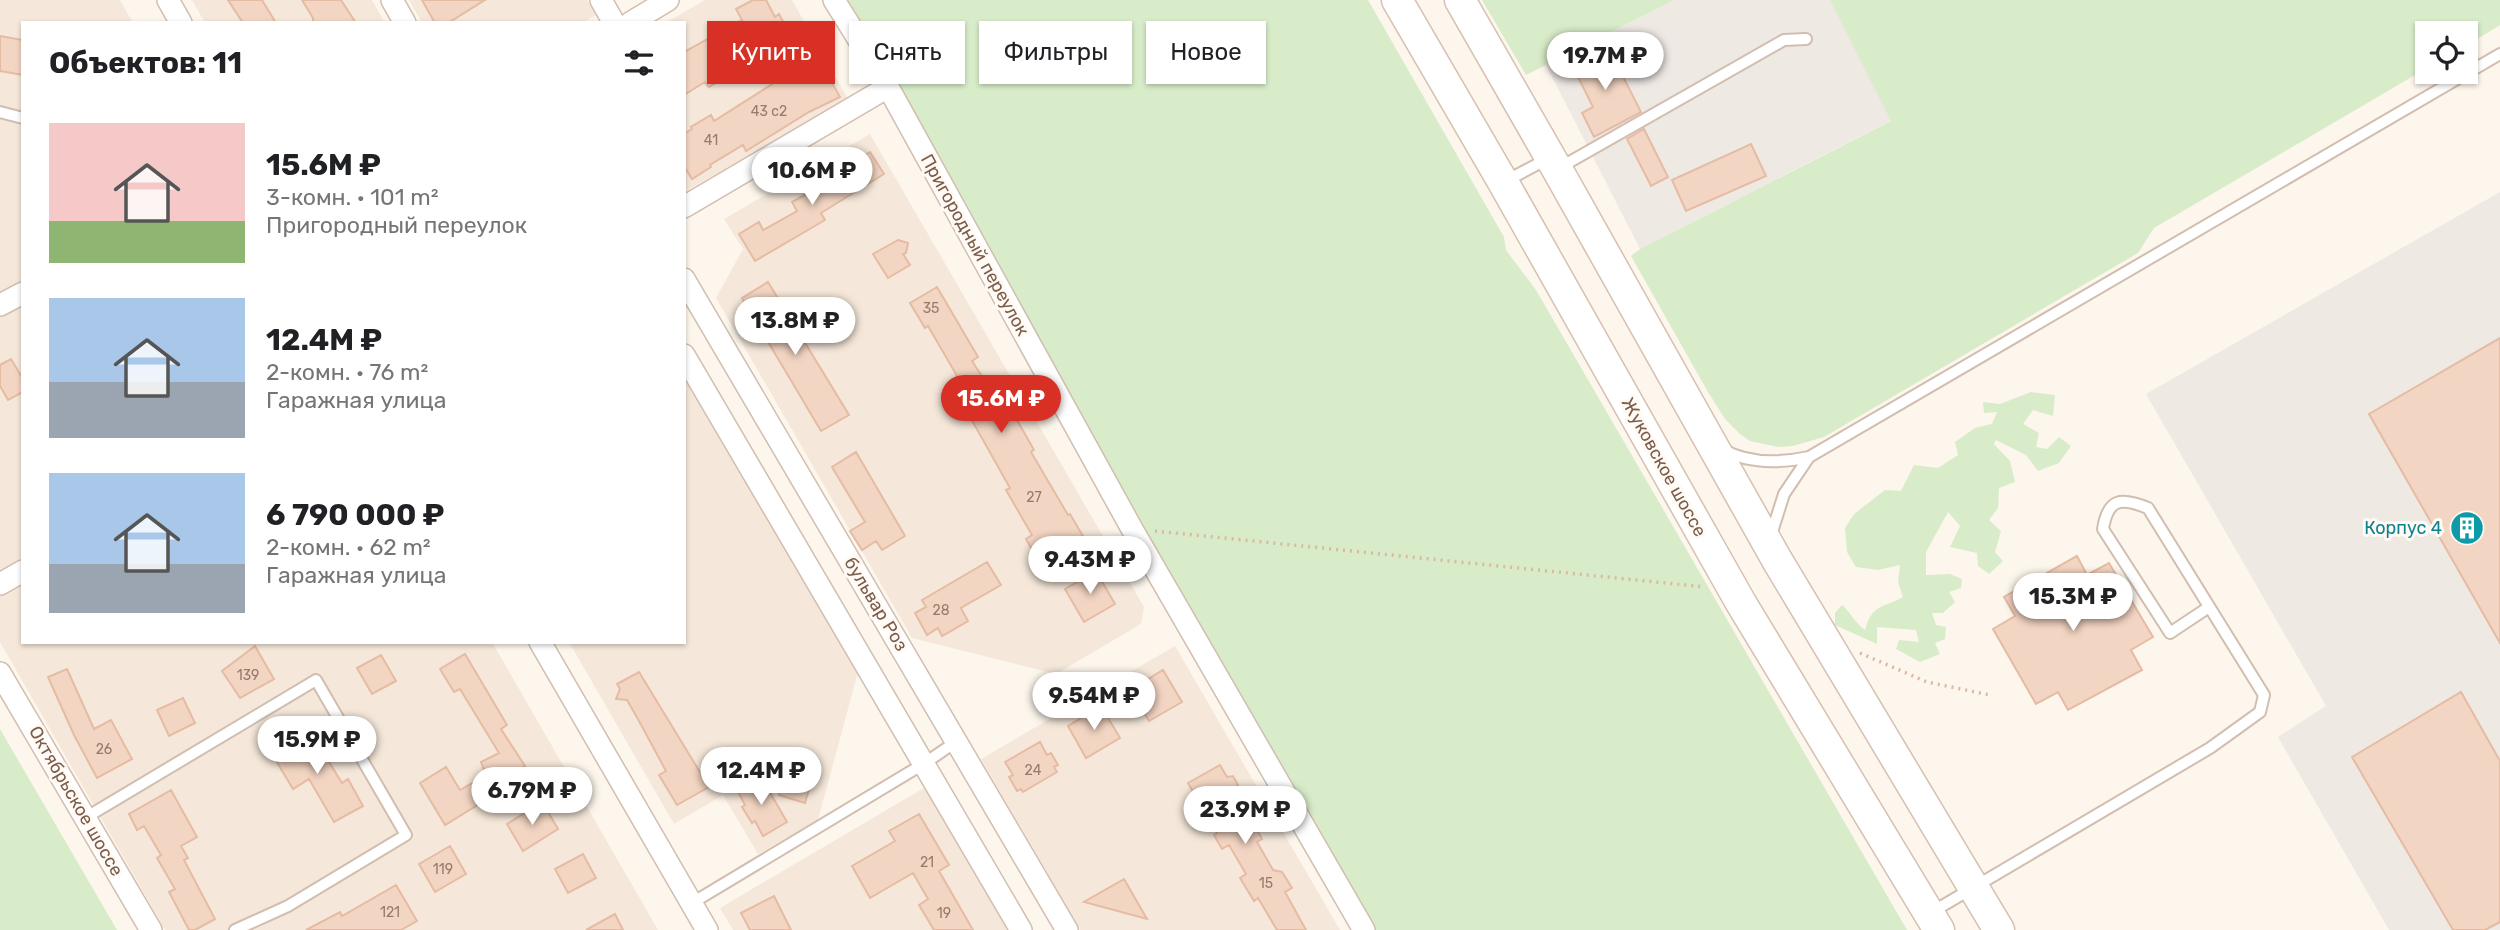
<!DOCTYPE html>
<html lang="ru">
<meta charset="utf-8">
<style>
body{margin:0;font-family:Rubik,sans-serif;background:#f6f6f6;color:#202124;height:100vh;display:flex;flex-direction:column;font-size:26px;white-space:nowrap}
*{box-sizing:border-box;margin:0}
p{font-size:23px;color:#757577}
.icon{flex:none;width:38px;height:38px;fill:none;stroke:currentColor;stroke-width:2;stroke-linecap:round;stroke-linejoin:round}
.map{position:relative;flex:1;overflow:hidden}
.panel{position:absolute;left:21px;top:21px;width:665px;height:623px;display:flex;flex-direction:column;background:#fff;border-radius:0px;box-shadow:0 2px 5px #0004}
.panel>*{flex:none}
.hud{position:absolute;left:707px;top:21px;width:665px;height:63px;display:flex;gap:14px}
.tools{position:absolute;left:2415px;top:21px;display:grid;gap:14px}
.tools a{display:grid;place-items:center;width:63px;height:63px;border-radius:0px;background:#fff;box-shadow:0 2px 5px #0004;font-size:35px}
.price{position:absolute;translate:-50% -60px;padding:0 16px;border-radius:24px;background:#fff;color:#222;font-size:23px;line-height:46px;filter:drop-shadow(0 2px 4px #0008)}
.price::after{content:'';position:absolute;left:50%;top:42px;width:21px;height:16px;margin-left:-10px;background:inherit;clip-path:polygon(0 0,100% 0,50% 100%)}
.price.active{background:#d93025;color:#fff}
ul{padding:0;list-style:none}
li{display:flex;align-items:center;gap:21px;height:175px;padding:0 28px}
li span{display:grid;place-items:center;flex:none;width:196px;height:140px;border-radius:0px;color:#555}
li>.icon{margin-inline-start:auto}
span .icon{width:84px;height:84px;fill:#fffc;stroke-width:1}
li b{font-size:30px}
h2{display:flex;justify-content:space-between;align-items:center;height:84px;padding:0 28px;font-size:30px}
.pill{padding:0 24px;border-radius:0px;background:#fff;box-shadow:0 2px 5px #0004;font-size:24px;line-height:63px}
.pill.active{background:#d93025;color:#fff}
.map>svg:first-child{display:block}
.residential{fill:#f5e8da}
.industrial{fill:#efe9e4}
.green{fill:#d8ecc9}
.building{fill:#f3d5c3;stroke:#e6bba3;stroke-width:2}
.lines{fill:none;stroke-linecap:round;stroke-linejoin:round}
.lane-casing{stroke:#d1beb0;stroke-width:14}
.street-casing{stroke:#d1beb0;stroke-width:24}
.secondary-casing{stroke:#d6c0b0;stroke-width:33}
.path{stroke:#d9b8a5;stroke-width:3.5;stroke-dasharray:2 5;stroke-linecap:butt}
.lane{stroke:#fff;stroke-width:10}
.street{stroke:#fff;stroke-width:21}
.secondary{stroke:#fff;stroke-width:30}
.labels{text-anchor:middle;stroke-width:6;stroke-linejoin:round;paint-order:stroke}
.number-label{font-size:14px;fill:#987a6a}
.street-label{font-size:18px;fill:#7a5c4d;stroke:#fffaf3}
.culture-label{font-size:18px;fill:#0d838f;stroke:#fffaf3;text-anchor:end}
</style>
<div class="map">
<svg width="2500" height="930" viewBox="0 0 2500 930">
<rect width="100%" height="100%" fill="#fdf6ec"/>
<path class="residential" d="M0 0H120L133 23H23V642H492L658 930H165L0 642Z
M192 0H372L385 23H205Z
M409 0H587L596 15 582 23H422Z
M705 0H792L848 99 684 192V23H665Z
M870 134 1144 607 1141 624 1056 674 912 638 716 298 743 249 724 219Z
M684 371 858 672 818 820 758 854 723 795 674 824 569 642H684Z
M1175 646 1340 930H1080L981 759Z
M929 785 1013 930H733L720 908Z"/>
<path class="industrial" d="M1674 0H1830L1892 120 1640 249 1546 65Z
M2500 192V930H2389L2278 737 2326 706 2146 394Z"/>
<path class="green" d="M826 0H1368L1504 237 1506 250 1536 290 1907 930H1371Z
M1482 0H1674L1526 75Z
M1830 0H2500V25L2466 46V33H2427V68L2154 228 2138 253 1824 437 1793 446 1778 447 1750 441 1740 434 1725 419 1708 392 1631 256 1640 249 1891 121Z
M2031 392 2055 395 2053 416 2033 410 2023 424 2039 433 2036 447 2047 449 2059 437 2071 446 2059 463 2038 471 2026 455 1996 440 1994 444 2010 461 2015 482 1999 488 1998 508 1989 520 2001 531 1995 552 2003 561 1989 574 1978 566 1977 553 1950 547 1960 526 1948 512 1926 552V575L1950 574 1962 579 1961 588 1949 592 1955 602 1943 613H1932L1936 625 1946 627 1945 639 1935 643 1940 654 1920 662 1896 649 1899 640 1919 642 1916 630 1877 627V644L1835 625V613L1842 605C1851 613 1855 623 1865 630 1872 604 1883 608 1903 597L1898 582 1900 565 1878 570 1856 567 1847 552 1845 528 1854 514 1885 490 1901 491 1914 465 1938 468 1958 455 1955 442 1975 428 1992 424 1997 412 1984 413 1983 402 2000 404Z
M0 729 117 930H0Z"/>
<path class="building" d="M228 0H262L276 23H243Z
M302 0H341L356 23H313V18Z
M422 0H485L448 23H435Z
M753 0H766L775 17 779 14 796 46 808 40 840 97 809 112 746 151 743 145 710 165 711 167 692 179 684 166V134L692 129 691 127 711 115 714 121 788 74 774 49 762 56 758 49 723 70 727 76 709 87 705 82 684 95V52L742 20 736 9Z
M0 36 23 40V75L0 71Z
M1608 47 1641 112 1594 137 1582 113 1593 107 1572 65Z
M1644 129 1668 177 1651 186 1627 139Z
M1751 144 1766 176 1686 211 1672 180Z
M870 152 884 174 821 213 825 220 755 261 739 234 759 222 763 230 797 211 792 202 832 180 830 176Z
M898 240 908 243 906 253 903 254 910 265 888 278 873 254Z
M768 282 849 415 821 431 742 298Z
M937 287 978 357 972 361 987 384 996 379 1007 398 1005 399 1034 450 1031 452 1068 515 1070 514 1084 538 1040 563 1026 539 1032 535 1006 490 1010 488 956 392 964 388 928 326 925 328 910 303Z
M2500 338V643L2369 414Z
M11 359 23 379V392L8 400 0 386V365Z
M856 452 905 536 882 550 876 541 862 550 850 531 865 522 832 467Z
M2077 556 2087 575 2109 563 2153 637 2131 650 2142 670 2068 710 2058 692 2036 704 1993 629 2015 616 2004 597Z
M987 562 1001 585 961 608 968 621 942 636 938 628 927 635 915 613 926 607 922 600Z
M1096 571 1115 604 1084 622 1065 589Z
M255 646 274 679 240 698 222 671Z
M465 654 507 725 501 729 525 766 480 796 484 801 445 825 420 783 446 767 460 790 486 775 481 762 499 753 460 689 454 692 440 669Z
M381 655 396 681 372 694 357 668Z
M67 669 94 729 111 720 132 759 97 778 74 735 48 677Z
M1163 670 1182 702 1149 721 1130 690Z
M639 672 709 787 677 805 659 775 666 771 639 721 627 700 616 699 620 689 617 684Z
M2461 692 2500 761V922L2485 930H2453L2352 757Z
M183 698 195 723 169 736 157 710Z
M1101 706 1120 738 1086 758 1068 726Z
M310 731 342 783 348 779 363 806 334 822 309 779 293 789 272 754Z
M1040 742 1047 755 1051 753 1058 765 1054 767 1057 772 1023 792 1021 789 1017 791 1009 777 1013 775 1005 762Z
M789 761 815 769 805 803 779 795Z
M1220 765 1227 777 1233 776 1238 785 1234 789 1262 839 1257 842 1273 870 1282 872 1292 888 1285 892 1306 930H1277L1258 898 1254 901 1240 878 1246 874 1229 845 1222 849 1214 835 1217 833 1188 783Z
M761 777 787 822 763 836 755 821 752 823 742 807 745 805 737 790Z
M171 790 197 837 181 846 188 858 184 860 215 919 195 930H189L169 892 175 889 157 858 161 855 144 826 137 830 129 814Z
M542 802 558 829 523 851 507 824Z
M919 814 949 865 939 871 973 930H934L919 905 928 899 913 873 870 898 852 866 895 841 889 831Z
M450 846 466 874 435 892 419 864Z
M583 854 596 878 568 893 555 869Z
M1124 879 1147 919 1084 902Z
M396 885 417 921 401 930H306L340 912 342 916Z
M774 896 791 930H750L741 913Z
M615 914 623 930H586Z"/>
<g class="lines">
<g class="lane-casing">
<path id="lane" d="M0 112 23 118
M1559 168 1784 40 1806 39
M1506 181 1547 159
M1722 449C1748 464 1781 463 1809 457L2500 54
M1771 535 1784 494 1809 457
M85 818 316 680 406 835 288 906 235 930
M692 903 925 763 957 741
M1932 912 2210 748 2260 712 2264 695 2148 508C2121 497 2108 498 2103 529L2170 633 2209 607"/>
</g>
<g class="street-casing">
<path id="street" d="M168 0 181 23
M392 0 405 23
M601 0 614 23
M834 0 888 87 1132 529 1364 930
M630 23 668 0
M684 207 888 87
M684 279 1067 930
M0 305 23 293
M684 355 1021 930
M0 584 23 571
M540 642 707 930
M0 673 151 930"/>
</g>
<g class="secondary-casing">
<path id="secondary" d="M1397 0 1503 182 1741 603 1939 930
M1460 0 1557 169 1777 560 1999 930"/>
</g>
<path class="path" d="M1155 531 1705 587
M1860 653 1927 682 1990 695"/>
<use href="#lane" class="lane"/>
<use href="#street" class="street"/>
<use href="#secondary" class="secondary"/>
</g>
<defs>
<g id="building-disc" transform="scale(1.75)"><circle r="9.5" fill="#0f9aa8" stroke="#fffaf3"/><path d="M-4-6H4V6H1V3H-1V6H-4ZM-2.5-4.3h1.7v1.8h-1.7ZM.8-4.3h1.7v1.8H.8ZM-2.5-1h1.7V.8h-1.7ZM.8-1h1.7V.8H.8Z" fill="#fff"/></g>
</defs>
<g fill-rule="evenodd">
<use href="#building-disc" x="2467" y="528"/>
</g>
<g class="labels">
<g class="number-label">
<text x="769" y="116">43 с2</text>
<text x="711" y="145">41</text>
<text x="931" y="313">35</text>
<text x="1034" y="502">27</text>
<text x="941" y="615">28</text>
<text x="248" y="680">139</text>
<text x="104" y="754">26</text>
<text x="1033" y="775">24</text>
<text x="927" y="867">21</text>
<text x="443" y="874">119</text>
<text x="1266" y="888">15</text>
<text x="390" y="917">121</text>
<text x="944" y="918">19</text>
</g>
<g class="street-label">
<text transform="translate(975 245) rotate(61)" y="6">Пригородный переулок</text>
<text transform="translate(1664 467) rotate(61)" y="6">Жуковское шоссе</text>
<text transform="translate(876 604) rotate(59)" y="6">бульвар Роз</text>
<text transform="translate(76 801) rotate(60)" y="6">Октябрьское шоссе</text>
</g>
<g class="culture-label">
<text x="2442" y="534">Корпус 4</text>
</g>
</g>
</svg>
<div class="tools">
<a><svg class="icon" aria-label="locate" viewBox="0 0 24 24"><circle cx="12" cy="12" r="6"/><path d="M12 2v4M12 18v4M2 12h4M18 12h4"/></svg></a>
</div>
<b class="price" style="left:1605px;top:92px">19.7M ₽</b>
<b class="price" style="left:812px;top:207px">10.6M ₽</b>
<b class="price" style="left:795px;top:357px">13.8M ₽</b>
<b class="price active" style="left:1001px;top:435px">15.6M ₽</b>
<b class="price" style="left:1090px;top:596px">9.43M ₽</b>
<b class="price" style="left:2073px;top:633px">15.3M ₽</b>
<b class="price" style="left:1094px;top:732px">9.54M ₽</b>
<b class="price" style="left:317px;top:776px">15.9M ₽</b>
<b class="price" style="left:761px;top:807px">12.4M ₽</b>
<b class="price" style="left:532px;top:827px">6.79M ₽</b>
<b class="price" style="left:1245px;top:846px">23.9M ₽</b>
<div class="hud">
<a class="pill active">Купить</a>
<a class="pill">Снять</a>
<a class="pill">Фильтры</a>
<a class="pill">Новое</a>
</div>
<section class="panel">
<h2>Объектов: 11<svg class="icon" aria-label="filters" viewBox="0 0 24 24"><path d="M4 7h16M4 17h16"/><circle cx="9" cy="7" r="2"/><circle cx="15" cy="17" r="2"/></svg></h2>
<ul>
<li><span style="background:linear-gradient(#f6c9c9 70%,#8fb573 0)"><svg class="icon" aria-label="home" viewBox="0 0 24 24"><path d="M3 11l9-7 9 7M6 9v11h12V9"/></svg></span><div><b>15.6M ₽</b><p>3-комн. · 101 m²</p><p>Пригородный переулок</p></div></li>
<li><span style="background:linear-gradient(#a9c7e8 60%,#9aa5b1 0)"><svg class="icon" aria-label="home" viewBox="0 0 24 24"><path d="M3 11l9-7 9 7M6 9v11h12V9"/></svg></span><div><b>12.4M ₽</b><p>2-комн. · 76 m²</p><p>Гаражная улица</p></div></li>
<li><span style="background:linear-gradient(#a9c7e8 65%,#9aa5b1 0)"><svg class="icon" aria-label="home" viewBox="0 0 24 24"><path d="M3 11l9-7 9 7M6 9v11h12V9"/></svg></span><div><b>6 790 000 ₽</b><p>2-комн. · 62 m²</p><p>Гаражная улица</p></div></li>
</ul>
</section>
</div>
